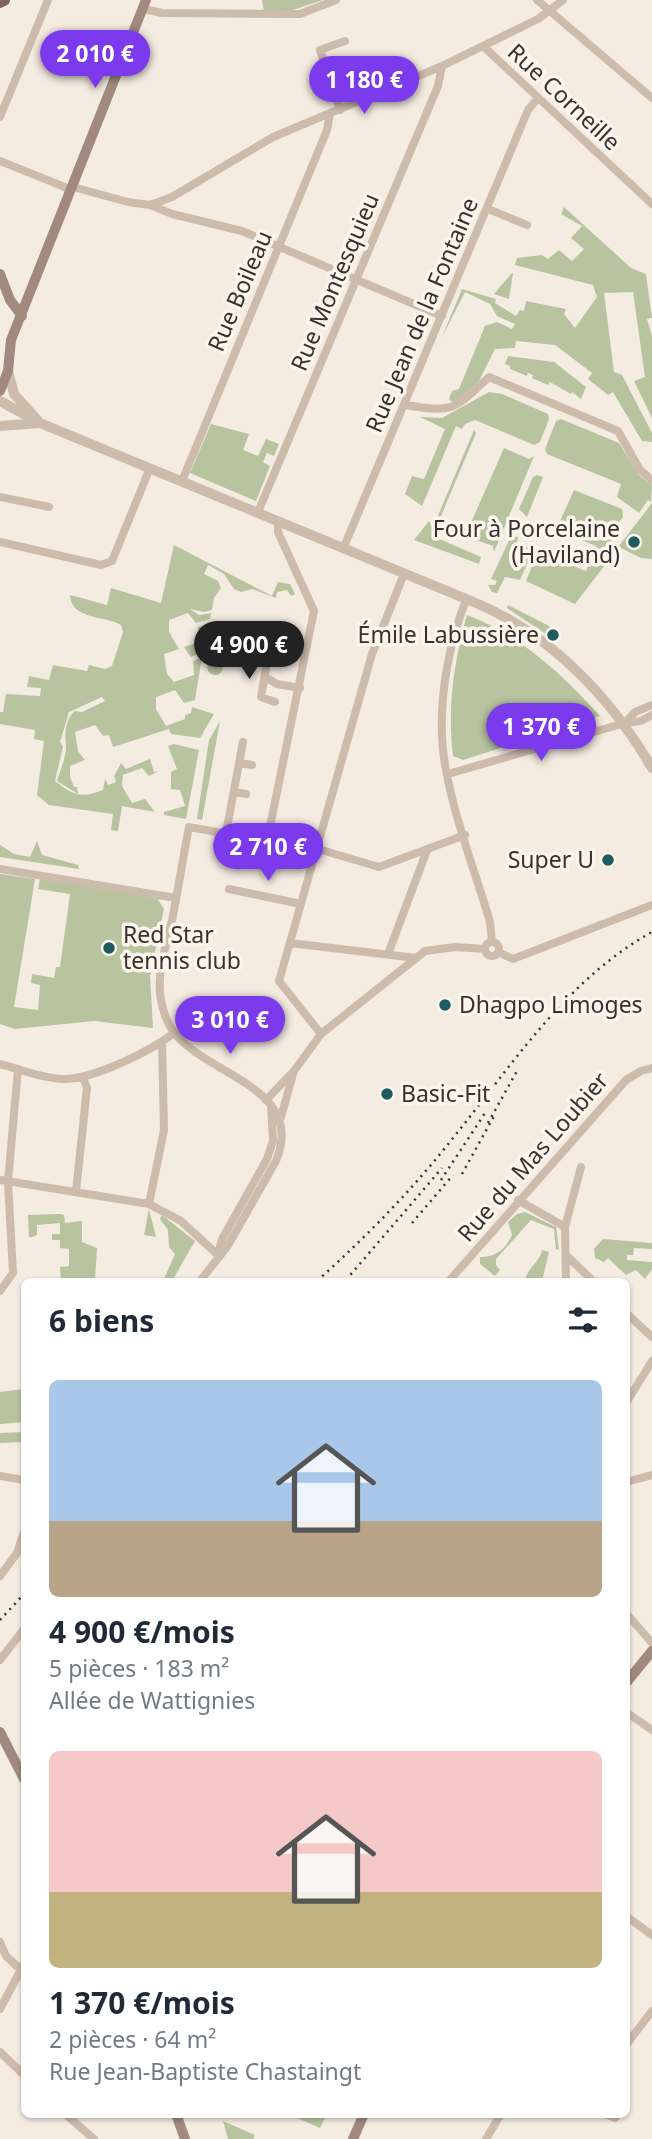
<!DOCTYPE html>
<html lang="fr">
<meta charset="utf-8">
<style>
body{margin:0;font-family:"Noto Sans",sans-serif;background:#f2f2f3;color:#1f2937;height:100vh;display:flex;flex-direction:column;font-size:26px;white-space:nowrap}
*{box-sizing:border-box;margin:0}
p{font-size:23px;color:#747a83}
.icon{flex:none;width:38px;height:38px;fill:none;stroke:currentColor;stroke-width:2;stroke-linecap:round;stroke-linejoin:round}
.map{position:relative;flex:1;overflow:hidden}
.panel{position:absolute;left:21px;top:1278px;width:609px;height:840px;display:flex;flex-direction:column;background:#fff;border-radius:10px;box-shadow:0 2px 5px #0004}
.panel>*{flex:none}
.price{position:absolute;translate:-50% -60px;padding:0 16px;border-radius:24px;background:#7c3aed;color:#fff;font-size:23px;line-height:46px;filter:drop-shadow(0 2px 4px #0008)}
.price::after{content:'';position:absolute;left:50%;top:42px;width:21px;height:16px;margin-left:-10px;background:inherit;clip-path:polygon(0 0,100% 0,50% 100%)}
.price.current{background:#222;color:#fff}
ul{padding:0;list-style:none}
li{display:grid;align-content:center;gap:14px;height:371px;padding:0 28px}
li span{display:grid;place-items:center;height:217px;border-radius:10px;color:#555}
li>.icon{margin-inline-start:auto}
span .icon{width:126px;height:126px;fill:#fffc;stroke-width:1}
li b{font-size:30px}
h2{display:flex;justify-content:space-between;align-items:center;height:84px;padding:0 28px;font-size:30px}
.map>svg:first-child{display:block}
.green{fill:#b8c4a0}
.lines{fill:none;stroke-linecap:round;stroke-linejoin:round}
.minor{stroke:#cdbbac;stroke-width:8}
.tertiary{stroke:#cdbbac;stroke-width:10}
.secondary{stroke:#a18a7d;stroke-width:10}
.primary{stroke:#7d675c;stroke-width:12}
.rail{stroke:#3b302b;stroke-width:2.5;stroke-dasharray:2 5;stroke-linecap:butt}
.poi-dot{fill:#1f5a5e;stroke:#fbf5ee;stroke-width:2.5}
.labels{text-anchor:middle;stroke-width:7;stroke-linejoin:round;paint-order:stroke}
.street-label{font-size:23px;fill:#3b302b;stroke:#fbf5ee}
.poi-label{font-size:23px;fill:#3b302b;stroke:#fbf5ee;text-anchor:end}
</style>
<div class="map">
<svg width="652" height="2139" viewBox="0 0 652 2139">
<rect width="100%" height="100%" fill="#f4ebe1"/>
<path class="green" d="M262 0H323L290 11H264Z
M564 207 631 268 646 274 652 318 647 319 652 336V418L634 381 645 377 633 292 604 293 614 372 622 375 652 433V442L642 441 613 392 608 395 588 379 592 373 555 345 516 341 515 348 495 349 479 381 454 404 449 399 452 391 459 389 485 326 497 322 512 329 515 324 497 316 490 304 465 292 441 339 462 289 496 299 495 303 516 316 520 310 524 311 526 301 566 309 564 314 575 328 597 297 593 285 515 265 517 258 542 255 548 259 559 250 572 261 584 249 571 238 582 226 561 214Z
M513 273 509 299 494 294 512 273Z
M508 356 554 362 586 387 581 399 572 392 571 394 550 382 548 385 532 378 533 375 528 373 527 376 510 369V366L505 364Z
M489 392 502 394 548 414 549 419 540 442 534 445 475 420 465 424 462 429 456 426 422 506 405 494 412 476 424 479 445 429 420 417 442 418Z
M561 419 619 443 639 475 652 485 651 502 648 500 639 513 617 497 621 484 547 454 545 449 556 421Z
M211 424 249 434 243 450 258 456 266 439 279 444 274 456 267 453 263 462 270 466 256 501 190 473Z
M474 430 476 433 441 516 437 518Z
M504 448 529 459 534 456 494 552 493 546 467 537 466 534Z
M537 475 543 477 527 517 519 509 533 477Z
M574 490 622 509 623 517 607 538 619 546 652 503V559L641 558 619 547 575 604 526 581 538 552 586 571 596 546 556 530Z
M429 521 437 538 481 557 479 564 414 540Z
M511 536 518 537 517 543 533 550 520 580 505 577 497 593 492 592 488 585H495L497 581 491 579Z
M174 545 272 596 278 582 290 584 295 594 291 596 287 590 277 592 276 598 252 589 241 592 234 589 224 574 208 565 204 574 218 581 221 588 214 598 212 610 204 612 190 609 199 615 211 613 210 619 196 623 188 613 169 620V632L179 649 164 654 167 674 174 682 194 675 193 661 202 657 195 700 184 703 175 690 156 697V709L166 726 185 719V715L191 713 192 707 214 714 200 738 171 734 169 729 113 747 109 735 103 736 95 725 75 732 78 751 85 760 70 766V777L74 787H77L78 794 57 781C60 771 66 757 66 747 65 735 64 720 75 711L82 712 105 701 102 697 69 712 60 742 63 747 55 781C73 795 81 799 103 790L105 779 108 785 116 782 114 776 121 763 126 769 150 759 154 772 159 771 149 776 142 768 123 775 122 786 132 803 145 799 155 812 122 806 118 831 111 830 113 814 49 805 37 795 44 741 34 739 35 730 0 724V712H3L6 694 40 696 41 688 27 687 29 676 49 680 53 665 87 671 89 665 105 669 112 666 123 632 121 625C104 615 71 620 70 595L107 605 111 588 161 603Z
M508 605 551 627 546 634 507 608Z
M467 615C520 635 562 674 600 716L463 760 453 756C447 706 454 662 467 615Z
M209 624 203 652 191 657 184 647 199 642 198 627Z
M207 667a8 8 0 1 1 16 0a8 8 0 1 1-16 0Z
M220 721 202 820 197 819 209 740Z
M174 744 199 750 186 819 164 815V812L185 806 180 790 171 789V772L177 769 168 746Z
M37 841 42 855 78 865 79 869 0 857V845L14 854 30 857Z
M0 874 35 879 14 1007 38 1010 40 985 31 983 32 974 54 978 56 967H60L70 894 38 889 40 879 157 898 164 909 150 976 153 1028 94 1021 15 1029 0 1024Z
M149 1209 156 1237 144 1235Z
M525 1212 556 1227 559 1249 556 1250 554 1229 531 1220 496 1259V1265L500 1270 495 1276 480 1264V1257C496 1257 505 1250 512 1235L508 1222 517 1214Z
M60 1214 64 1215 65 1223 82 1221V1242L97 1248 95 1281H61L60 1267 69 1266V1249L60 1248V1240H52V1234H60V1223L37 1225V1235L29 1238 28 1215Z
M162 1215 195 1241 172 1281H163L175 1254 169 1247 168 1230 160 1219Z
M603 1239 652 1243V1249L634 1248 633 1255H627V1260L652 1262V1269L645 1279 636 1270 626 1275 608 1258 604 1262 595 1258 594 1249Z
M542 1250 549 1252 542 1281H525C527 1268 540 1262 542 1250Z
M24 1389V1422L0 1424V1392Z
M24 1432V1442L0 1443V1433Z
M288 2114H327L320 2128Z
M223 2121 255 2135 253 2139H228Z"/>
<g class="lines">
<path class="minor" d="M537 0 652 98
M144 9 162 13 300 14 336 0
M483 46 652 204
M340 110 320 50 345 41
M0 117 48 0
M0 161 72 190
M73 187 128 202 150 205 172 197 273 137 442 66 538 19 563 0
M150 205 172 214 242 231 442 316
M488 209 527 225
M406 405C454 413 453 410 489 377L618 431 640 470 652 480
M182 481 327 130 330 114
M0 497 49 507
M258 512 438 86 442 66
M0 542 101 565 112 561 150 468
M343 549 528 110 538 98
M466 600C450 641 440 691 442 736 444 792 474 867 490 922L492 942
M267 633 269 650 261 697 275 702
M268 655 285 658
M256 660 267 662
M265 677 277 684 300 688
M625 723 635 712 652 705
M239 763 252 765
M448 774 625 723 641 721 652 715
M234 792 246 794
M226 833 243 742
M267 841 318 849 379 867 465 835
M0 869 176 898
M229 889 301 904
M485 949a7 7 0 1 1 14 0a7 7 0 1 1-14 0Z
M290 943 416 958
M498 952 513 959 652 905
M388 954 427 850
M321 1034 279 981 372 654 404 574
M0 1064C20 1069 44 1079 64 1079 94 1079 151 1051 174 1033
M266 1100 294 1071 321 1034 425 951 455 947 485 949
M281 1117 293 1074
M0 1180 149 1204 181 1221 218 1255
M76 1191 87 1088 83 1077
M518 1200 565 1227 566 1281
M149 1204 164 1130 162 1042
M565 1227 581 1167
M218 1255 222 1239 267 1159 273 1141 271 1106
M567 1256 593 1281
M200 1281 227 1247 276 1161C306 1088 211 1077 175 1034 168 1025 163 1011 161 1000 156 975 166 945 172 921 178 890 183 858 189 827L267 841 314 611 278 532V521
M449 1281 626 1080 641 1071 652 1068
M0 1291 13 1273 8 1181 18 1069
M626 1313 652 1337
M626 1403 652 1361
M0 1476 24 1480
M626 1482 652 1475
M0 1576 17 1553 24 1532
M626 1613 652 1643
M0 1660 24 1629
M626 1712 652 1730
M626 1916 652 1935
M0 1942 6 1956 21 1970
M0 2009 24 1964
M626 2045 652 2011
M0 2052 24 2075
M65 2114 94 2139
M606 2114 615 2118 618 2114
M486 2139 501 2114"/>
<path class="tertiary" d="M8 371 14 394 40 423 476 603C552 635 611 698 652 768
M0 401 31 418
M0 426 40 423"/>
<path class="secondary" d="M0 274 10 300 22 316
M0 391 8 371 11 340 146 0
M626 1683 652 1651
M0 1732 24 1779
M176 2114 185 2139
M353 2139 364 2114"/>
<path class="primary" d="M0 2 4 0"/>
<path class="rail" d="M488 1123 517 1071
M462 1174 494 1116
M441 1180 487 1110
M412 1223 453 1175
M346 1280 442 1168
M317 1281C367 1236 412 1190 453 1138 513 1064 567 979 652 932
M0 1620 24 1594"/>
</g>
<g class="poi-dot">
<circle cx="634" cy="542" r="7"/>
<circle cx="553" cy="635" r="7"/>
<circle cx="608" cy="860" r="7"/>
<circle cx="109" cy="948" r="7"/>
<circle cx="445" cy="1005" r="7"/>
<circle cx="387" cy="1094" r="7"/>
</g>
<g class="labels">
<g class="street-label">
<text transform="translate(564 97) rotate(43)" y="8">Rue Corneille</text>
<text transform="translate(335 282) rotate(-67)" y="8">Rue Montesquieu</text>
<text transform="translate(240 291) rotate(-67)" y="8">Rue Boileau</text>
<text transform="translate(422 315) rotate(-67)" y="8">Rue Jean de la Fontaine</text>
<text transform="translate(533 1157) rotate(-49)" y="8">Rue du Mas Loubier</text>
</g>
<g class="poi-label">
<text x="620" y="537">Four à Porcelaine<tspan x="620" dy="26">(Haviland)</tspan></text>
<text x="539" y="643">Émile Labussière</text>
<text x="594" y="868">Super U</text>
<text x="123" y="943" text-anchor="start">Red Star<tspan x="123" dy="26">tennis club</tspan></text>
<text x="459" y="1013" text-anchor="start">Dhagpo Limoges</text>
<text x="401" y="1102" text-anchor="start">Basic-Fit</text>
</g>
</g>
</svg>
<b class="price" style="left:95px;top:90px">2 010 €</b>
<b class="price" style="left:364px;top:116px">1 180 €</b>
<b class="price current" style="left:249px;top:681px">4 900 €</b>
<b class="price" style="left:541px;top:763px">1 370 €</b>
<b class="price" style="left:268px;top:883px">2 710 €</b>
<b class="price" style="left:230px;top:1056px">3 010 €</b>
<section class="panel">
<h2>6 biens<svg class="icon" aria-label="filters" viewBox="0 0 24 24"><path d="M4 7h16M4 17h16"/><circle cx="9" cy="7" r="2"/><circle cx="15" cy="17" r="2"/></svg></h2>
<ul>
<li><span style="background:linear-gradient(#a9c7e8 65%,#b9a48a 0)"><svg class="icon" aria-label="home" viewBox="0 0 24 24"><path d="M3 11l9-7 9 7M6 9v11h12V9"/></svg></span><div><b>4 900 €/mois</b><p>5 pièces · 183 m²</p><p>Allée de Wattignies</p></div></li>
<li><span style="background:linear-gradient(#f6c9c9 65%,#c2b280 0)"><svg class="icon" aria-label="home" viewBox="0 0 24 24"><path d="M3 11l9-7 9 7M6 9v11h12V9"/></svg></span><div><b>1 370 €/mois</b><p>2 pièces · 64 m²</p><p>Rue Jean-Baptiste Chastaingt</p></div></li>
</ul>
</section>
</div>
